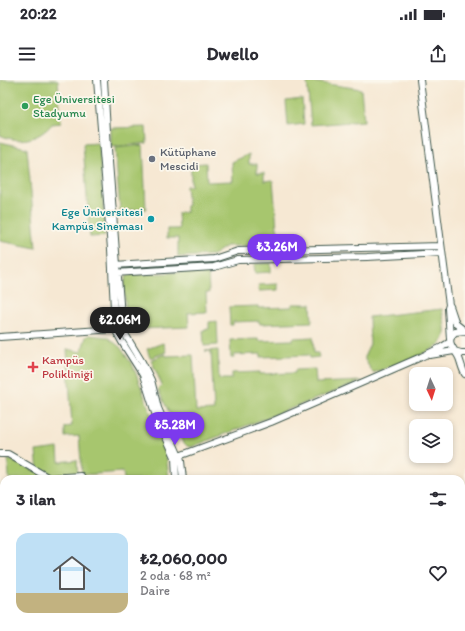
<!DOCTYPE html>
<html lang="tr">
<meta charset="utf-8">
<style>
body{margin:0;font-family:Itim,sans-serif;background:#f2f2f3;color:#2b2b33;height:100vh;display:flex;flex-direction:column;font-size:15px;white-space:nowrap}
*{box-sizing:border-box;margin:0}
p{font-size:13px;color:#7c7c81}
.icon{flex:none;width:22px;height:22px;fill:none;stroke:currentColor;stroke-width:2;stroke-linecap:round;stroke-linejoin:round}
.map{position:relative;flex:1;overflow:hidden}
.sheet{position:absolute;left:0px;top:395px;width:465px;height:156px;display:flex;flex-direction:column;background:#fff;border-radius:12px 12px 0 0;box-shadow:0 2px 6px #0003}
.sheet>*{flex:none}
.needle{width:26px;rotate:176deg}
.buttons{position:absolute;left:409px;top:287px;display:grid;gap:8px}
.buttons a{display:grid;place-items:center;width:44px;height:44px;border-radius:8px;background:#fff;box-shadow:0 2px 6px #0003;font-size:20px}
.price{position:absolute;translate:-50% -34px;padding:0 9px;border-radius:14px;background:#7c3aed;color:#fff;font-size:13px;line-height:26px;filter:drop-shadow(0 1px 2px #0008)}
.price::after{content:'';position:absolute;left:50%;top:24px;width:12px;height:9px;margin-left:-6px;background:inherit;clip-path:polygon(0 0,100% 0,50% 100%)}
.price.current{background:#222;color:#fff}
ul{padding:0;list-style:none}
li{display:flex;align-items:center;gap:12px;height:100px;padding:0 16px}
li+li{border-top:1px solid #e1e1e2}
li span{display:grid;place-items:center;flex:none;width:112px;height:80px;border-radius:12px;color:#555}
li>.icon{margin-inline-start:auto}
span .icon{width:48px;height:48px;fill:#fffc;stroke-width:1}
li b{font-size:17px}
h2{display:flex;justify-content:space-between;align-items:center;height:48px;padding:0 16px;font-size:17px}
.status{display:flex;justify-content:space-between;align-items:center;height:28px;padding:0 20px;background:#fff;direction:ltr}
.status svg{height:11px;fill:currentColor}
header{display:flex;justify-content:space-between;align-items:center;height:52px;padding:0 16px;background:#fff;font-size:18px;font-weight:800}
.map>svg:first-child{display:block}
.green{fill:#a7c66e;stroke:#638251}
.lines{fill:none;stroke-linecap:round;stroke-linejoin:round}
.stream{stroke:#43adc2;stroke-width:1.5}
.minor-casing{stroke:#3f574c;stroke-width:8}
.major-casing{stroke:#3f574c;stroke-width:10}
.highway-casing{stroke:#3f574c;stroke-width:10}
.minor{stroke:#fff;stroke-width:6}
.major{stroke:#fbbd6e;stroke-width:8}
.highway{stroke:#fbbd6e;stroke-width:9}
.leisure-dot{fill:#2e9e5b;stroke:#fbf7ec;stroke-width:1.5}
.worship-dot{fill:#6b7280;stroke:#fbf7ec;stroke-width:1.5}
.culture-dot{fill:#0f9aa8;stroke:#fbf7ec;stroke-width:1.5}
.health-dot{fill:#e0444e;stroke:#fbf7ec;stroke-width:1.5}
.labels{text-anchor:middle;stroke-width:3.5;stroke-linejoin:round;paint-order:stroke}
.leisure-label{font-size:12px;fill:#27864d;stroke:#fbf7ec;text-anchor:start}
.worship-label{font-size:12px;fill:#5b616d;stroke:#fbf7ec;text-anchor:start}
.culture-label{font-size:12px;fill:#0d838f;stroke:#fbf7ec;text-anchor:end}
.health-label{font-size:12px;fill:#be3a42;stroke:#fbf7ec;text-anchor:start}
</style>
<div class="status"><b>20:22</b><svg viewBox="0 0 49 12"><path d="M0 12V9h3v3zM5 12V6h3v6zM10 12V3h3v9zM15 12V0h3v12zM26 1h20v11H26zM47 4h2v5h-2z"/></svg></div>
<header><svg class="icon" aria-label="menu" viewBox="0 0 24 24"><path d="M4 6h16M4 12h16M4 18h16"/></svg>Dwello<svg class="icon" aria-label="share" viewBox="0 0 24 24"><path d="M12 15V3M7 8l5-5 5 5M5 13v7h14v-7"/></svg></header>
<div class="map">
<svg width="465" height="551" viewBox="0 0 465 551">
<rect width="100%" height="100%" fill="#fbf7ec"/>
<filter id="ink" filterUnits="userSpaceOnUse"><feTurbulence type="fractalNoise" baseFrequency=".025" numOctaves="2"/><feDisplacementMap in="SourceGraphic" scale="8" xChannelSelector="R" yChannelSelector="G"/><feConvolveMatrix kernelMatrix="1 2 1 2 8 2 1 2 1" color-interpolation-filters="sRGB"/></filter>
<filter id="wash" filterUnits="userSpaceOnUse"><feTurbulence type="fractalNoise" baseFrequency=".012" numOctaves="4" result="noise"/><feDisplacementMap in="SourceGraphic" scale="16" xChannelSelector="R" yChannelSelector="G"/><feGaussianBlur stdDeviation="0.9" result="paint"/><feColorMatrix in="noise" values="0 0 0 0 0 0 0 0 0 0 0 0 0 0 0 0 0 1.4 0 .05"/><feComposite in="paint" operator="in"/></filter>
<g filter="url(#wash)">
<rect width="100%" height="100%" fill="#f6e8d3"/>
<path class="green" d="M0 0H58L61 43 52 44C39 60 19 64 0 55Z
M307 1 361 9 364 41 311 45Z
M302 19 304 44 288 46 286 21Z
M146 47 147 63 111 67V48Z
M0 62 27 68 36 168 0 161Z
M99 63 105 156 90 157 83 64Z
M143 65 146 129 120 131 115 68Z
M249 74V84H257V93H264V101L273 100 277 148 280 157 289 165 227 166 213 175 178 177V158H167V149H179L178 133 186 132V126L188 125 186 106H191V84L206 83 207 102 233 101 232 82Z
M271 183V192L255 193 254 184Z
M208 191 209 213H206L207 232 188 233 189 247 138 249 128 244 126 241 124 204 127 195Z
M278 204V210L259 211 258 205Z
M292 224H311L312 242 260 244 259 241 233 242V245H230L229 227 258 226V228L292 227Z
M442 229C443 238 448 252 443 260 436 273 388 287 373 293L365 280V275L370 264 369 237Z
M217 241 218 265 204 266 203 250 209 249V242Z
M89 255 107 257 120 267 133 286 166 373 169 399H124L123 392 82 395 79 356 65 357V347L72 346 67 269 81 272 86 257Z
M313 257 314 273H318L319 277 310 278 309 275 261 277V274L234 275V278H231L230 260 258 259 259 261 293 260V258Z
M163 263 166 272 150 278 147 269Z
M218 270 219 299H232V293L260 292V294L295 293V290L315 289 316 303 362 301 191 367 187 366 184 363 159 312 158 309 162 305 151 280 165 274 166 276 193 275 196 331 214 330 211 271H205Z
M58 368 59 382 77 380 78 399H9L8 379 38 392 36 371Z"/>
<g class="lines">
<path class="stream" d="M0 435 3 499
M2 551 3 536"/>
</g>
</g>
<g filter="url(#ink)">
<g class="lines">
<g class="minor-casing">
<path id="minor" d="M97 0 111 169 115 249 122 262 143 295 155 333 175 377 176 399
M104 0 108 69 122 249 142 282 151 300 158 328 181 381 183 399
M420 0 449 225 448 228 450 259
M114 185 214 179 238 171 441 166
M114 193 214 187 238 180 367 177 442 173
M450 226 456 244 465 251
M465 251 455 252C444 262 455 269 459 278 461 283 462 289 465 294
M0 257 115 249
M430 275 454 271 461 273H465
M0 374H8L49 398 81 396
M178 378 179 376 271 342 421 277 442 267 450 262
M0 512H4
M190 547 191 551
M200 547 201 551"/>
</g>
<g class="major-casing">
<path id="major" d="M461 462 465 459
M461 530 465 526
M350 551 354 547
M439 551 443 547"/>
</g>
<g class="highway-casing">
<path id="highway" d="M461 473 465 470
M461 487 465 483
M461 502 465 499
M461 515 465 511
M366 549 369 547
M381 551 386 547
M408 551 413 547
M423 551 427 547"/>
</g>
<use href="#minor" class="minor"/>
<use href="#major" class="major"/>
<use href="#highway" class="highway"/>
</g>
</g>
<circle class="leisure-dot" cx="25" cy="26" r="4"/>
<circle class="worship-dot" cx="152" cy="79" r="4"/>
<circle class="culture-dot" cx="151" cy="139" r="4"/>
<path class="health-dot" d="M31 281h4v4h4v4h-4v4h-4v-4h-4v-4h4z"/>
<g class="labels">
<g class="leisure-label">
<text x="33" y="23">Ege Üniversitesi<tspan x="33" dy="14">Stadyumu</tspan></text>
</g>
<g class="worship-label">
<text x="160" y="76">Kütüphane<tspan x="160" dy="14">Mescidi</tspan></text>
</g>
<g class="culture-label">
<text x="143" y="136">Ege Üniversitesi<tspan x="143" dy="14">Kampüs Sineması</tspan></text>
</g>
<g class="health-label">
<text x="42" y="284">Kampüs<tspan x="42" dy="14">Polikliniği</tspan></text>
</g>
</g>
</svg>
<div class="buttons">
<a><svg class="needle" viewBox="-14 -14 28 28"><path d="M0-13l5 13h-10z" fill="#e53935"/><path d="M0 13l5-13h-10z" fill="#7c7c81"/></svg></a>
<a><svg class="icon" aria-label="layers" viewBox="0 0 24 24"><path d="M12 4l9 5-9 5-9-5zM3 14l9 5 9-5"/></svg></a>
</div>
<b class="price" style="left:277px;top:188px">₺3.26M</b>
<b class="price current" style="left:120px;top:261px">₺2.06M</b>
<b class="price" style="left:175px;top:366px">₺5.28M</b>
<section class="sheet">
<h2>3 ilan<svg class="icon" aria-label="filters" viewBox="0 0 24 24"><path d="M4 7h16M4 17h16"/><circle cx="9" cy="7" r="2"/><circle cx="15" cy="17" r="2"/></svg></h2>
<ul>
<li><span style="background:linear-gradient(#bfe0f5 75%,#c2b280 0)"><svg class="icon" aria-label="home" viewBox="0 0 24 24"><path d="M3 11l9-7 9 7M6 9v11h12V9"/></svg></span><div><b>₺2,060,000</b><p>2 oda · 68 m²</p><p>Daire</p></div><svg class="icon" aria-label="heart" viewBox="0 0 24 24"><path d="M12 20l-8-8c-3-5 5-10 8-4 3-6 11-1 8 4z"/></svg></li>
</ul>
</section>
</div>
